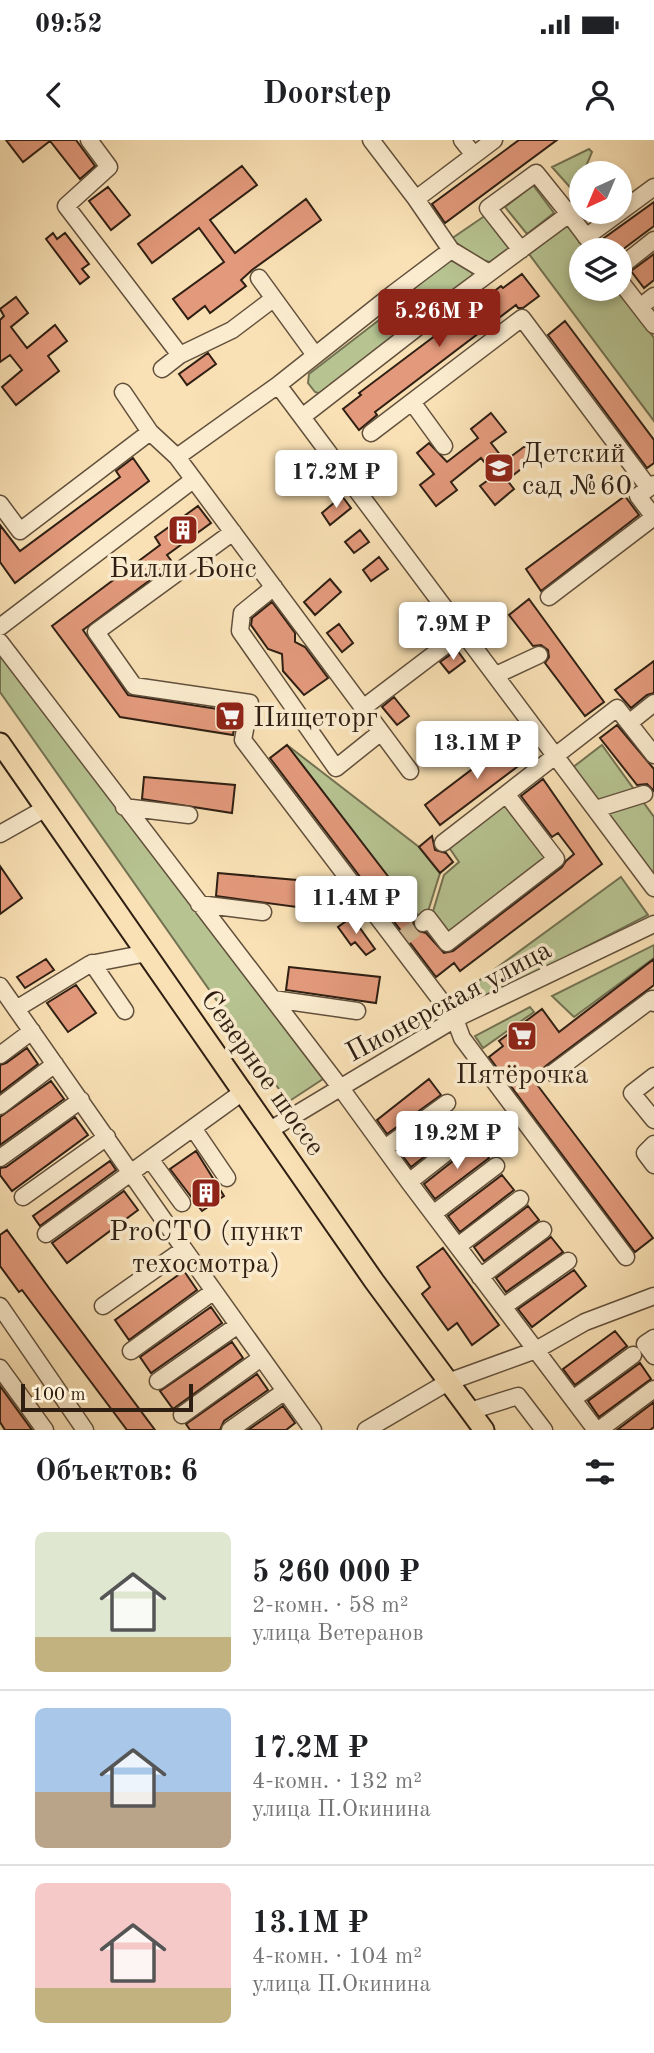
<!DOCTYPE html>
<html lang="ru">
<meta charset="utf-8">
<style>
body{margin:0;font-family:"Old Standard TT",serif;background:#f6f6f6;color:#202124;height:100vh;display:flex;flex-direction:column;font-size:26px;white-space:nowrap}
*{box-sizing:border-box;margin:0}
p{font-size:23px;color:#757577}
.icon{flex:none;width:38px;height:38px;fill:none;stroke:currentColor;stroke-width:2;stroke-linecap:round;stroke-linejoin:round}
.map{position:relative;height:1290px;overflow:hidden}
.drawer{display:flex;flex-direction:column;background:#fff;flex:1}
.drawer>*{flex:none}
.needle{width:46px;rotate:224deg}
.buttons{position:absolute;left:569px;top:21px;display:grid;gap:14px}
.buttons a{display:grid;place-items:center;width:63px;height:63px;border-radius:50%;background:#fff;box-shadow:0 4px 10px #0003;font-size:35px}
.scale{position:absolute;left:21px;bottom:18px;width:172px;box-sizing:border-box;padding-left:7px;border:4px solid #2f1f13;border-top:0;font-size:19px;line-height:24px;white-space:nowrap;color:#2f1f13;-webkit-text-stroke:5px #fbeccf;paint-order:stroke}
.price{position:absolute;translate:-50% -60px;padding:0 16px;border-radius:7px;background:#fff;color:#222;font-size:23px;line-height:46px;filter:drop-shadow(0 2px 4px #0008)}
.price::after{content:'';position:absolute;left:50%;top:42px;width:21px;height:16px;margin-left:-10px;background:inherit;clip-path:polygon(0 0,100% 0,50% 100%)}
.price.active{background:#8f2418;color:#fff}
ul{padding:0;list-style:none}
li{display:flex;align-items:center;gap:21px;height:175px;padding:0 35px}
li+li{border-top:2px solid #e0e0e0}
li span{display:grid;place-items:center;flex:none;width:196px;height:140px;border-radius:10px;color:#555}
li>.icon{margin-inline-start:auto}
span .icon{width:84px;height:84px;fill:#fffc;stroke-width:1}
li b{font-size:30px}
h2{display:flex;justify-content:space-between;align-items:center;height:84px;padding:0 35px;font-size:30px}
.status{display:flex;justify-content:space-between;align-items:center;height:49px;padding:0 35px;background:#fff;direction:ltr}
.status svg{height:19px;fill:currentColor}
header{display:flex;justify-content:space-between;align-items:center;height:91px;padding:0 35px;background:#fff;font-size:32px;font-weight:700}
.map>svg:first-child{display:block}
.green{fill:#b7c492;stroke:#737252;stroke-width:2}
.building{fill:#e39a7c;stroke:#2f1f13;stroke-width:2}
.lines{fill:none;stroke-linecap:round;stroke-linejoin:round}
.minor-tunnel{stroke:#d1ba95;stroke-width:16;stroke-dasharray:16 8;stroke-linecap:butt}
.minor-casing{stroke:#62503c;stroke-width:19}
.major-casing{stroke:#2f1f13;stroke-width:23}
.minor{stroke:#fbeccf;stroke-width:16}
.major{stroke:#f9e1b5;stroke-width:19}
.labels{text-anchor:middle;stroke-width:7;stroke-linejoin:round;paint-order:stroke}
.poi-label{font-size:28px;fill:#2f1f13;stroke:#fbeccf}
.street-label{font-size:28px;fill:#2f1f13;stroke:#fbeccf}
</style>
<div class="status"><b>09:52</b><svg viewBox="0 0 49 12"><path d="M0 12V9h3v3zM5 12V6h3v6zM10 12V3h3v9zM15 12V0h3v12zM26 1h20v11H26zM47 4h2v5h-2z"/></svg></div>
<header><svg class="icon" aria-label="back" viewBox="0 0 24 24"><path d="M15 5l-7 7 7 7"/></svg>Doorstep<svg class="icon" aria-label="person" viewBox="0 0 24 24"><circle cx="12" cy="8" r="4"/><path d="M4 21q1-7 8-7t8 7"/></svg></header>
<div class="map">
<svg width="654" height="1290" viewBox="0 0 654 1290">
<rect width="100%" height="100%" fill="#f9e1b5"/>
<filter id="stains"><feTurbulence type="fractalNoise" baseFrequency=".00286" numOctaves="4"/><feColorMatrix values="0 0 0 0 .2 0 0 0 0 .09 0 0 0 0 .02 0 0 0 .5 -.17"/></filter>
<radialGradient id="worn" r=".72"><stop offset=".6" stop-color="#630" stop-opacity="0"/><stop offset="1" stop-color="#630" stop-opacity=".3"/></radialGradient>
<path class="green" d="M589 9 592 12 575 53 552 27Z
M533 45 554 73 527 94 505 67Z
M486 75 510 107 490 122 480 120 451 99Z
M569 83 589 110H581V149H618L654 198V281L529 114Z
M449 119 457 120 472 130V138L444 160 410 152Z
M405 160 437 168 325 255 315 252 308 243 309 234Z
M0 513 323 939 288 962 0 552Z
M287 605 419 707 440 733 426 778 422 781Z
M602 605 654 677V737L572 628Z
M506 656 554 719 447 800 431 778 444 735 459 722 446 703Z
M621 737 648 775 461 871 454 859Z
M654 805V818L574 877 552 856Z
M530 867 534 872 483 908 475 896Z"/>
<path class="building" d="M6 0H76L95 26 80 39 50 1 23 22Z
M519 0H557L445 83 432 64Z
M242 26 257 45 210 80 235 113 306 59 321 80 252 130 241 140 246 146 210 173 205 166 188 179 173 159 224 122 199 88 152 123 138 104Z
M108 47 130 75 111 90 89 61Z
M654 62V86L622 110H613L604 98Z
M53 93 57 99 65 93 89 124 82 129 89 137 80 144 46 99Z
M654 114V140L644 148 631 131Z
M522 134 539 156 523 168H518L516 165 375 272 377 275 359 290 343 269 361 255 359 253 501 146 503 148Z
M16 157 28 173 11 187 27 208 55 185 67 201 48 216 59 231 16 265 2 247 22 230 10 215 0 222V180L4 176 0 169Z
M565 181 654 300V323L647 328 548 195Z
M208 213 216 224 187 245 179 234Z
M491 273 506 292 491 303 505 321 525 306 535 318 507 340 514 349 495 365 480 346 495 335 481 318 451 342 457 350 436 366 420 345 434 334 417 313 429 303 447 322 478 298 471 289Z
M133 318 149 341 15 443 0 422V385L20 411 120 337 116 331Z
M342 356 351 368 330 385 322 373Z
M625 356 639 375 541 451 526 429Z
M198 366 211 383 167 415 173 423 83 490 128 555 237 572 233 595 120 577 52 486 160 405 155 397Z
M360 390 369 402 354 413 345 402Z
M379 417 388 429 371 441 363 430Z
M330 439 341 452 315 475 304 462Z
M529 459 604 562 585 576 545 523 549 517 548 510 541 505 533 506 509 475Z
M272 462 295 493V502L305 507 328 538 304 555 283 531 282 514 268 509 251 485 252 478Z
M339 484 353 503 342 512 327 493Z
M457 510 465 521 449 533 440 522Z
M654 521V553L647 555 631 568 615 550Z
M394 557 409 576 397 585 382 567Z
M617 585 654 629V651L647 644 637 645 600 598Z
M513 598 529 618 440 685 425 665Z
M287 605 417 774 413 781 415 790 426 793 444 813 453 811 562 727 566 721 574 714 558 693 552 697 521 656 543 639 602 724 460 831 454 823 436 837 270 618Z
M144 637 235 645 232 673 142 659Z
M432 696 435 710 446 713 453 722 440 733 419 707Z
M0 726 22 758 0 774Z
M218 733 308 741 304 768 216 756Z
M352 777 375 809 366 815 355 802 351 805 338 787Z
M46 819 54 830 25 848 17 837Z
M654 819V845L547 925 532 938 653 1098 635 1112 489 917 503 906 499 901 542 869 559 892Z
M289 827 380 837 376 863 286 850Z
M76 845 96 873 68 892 47 863Z
M27 908 38 924 0 953V925L6 923Z
M429 939 441 955 387 994 377 980Z
M51 941 64 959 0 1005V977Z
M453 972 464 986 411 1027 399 1011Z
M75 977 88 995 12 1051 0 1035V1028L6 1027Z
M477 1002 489 1018 435 1059 424 1044Z
M196 1011 224 1056 202 1071 170 1029Z
M110 1021 116 1030 40 1086 33 1076Z
M502 1035 514 1050 460 1092 448 1076Z
M124 1051 138 1070 67 1123 52 1103Z
M528 1066 539 1080 484 1121 474 1107Z
M7 1090 49 1148 155 1290H127L22 1150 19 1152 0 1126V1095Z
M551 1097 563 1112 506 1152 496 1138Z
M443 1108 499 1185 472 1205 457 1183 448 1190 422 1154 430 1147 417 1127Z
M574 1130 586 1146 532 1187 518 1169Z
M184 1131 197 1150 129 1200 115 1180Z
M211 1167 222 1183 151 1233 140 1217Z
M615 1191 627 1206 575 1245 563 1229Z
M232 1202 243 1218 173 1269 160 1251Z
M640 1223 651 1239 599 1277 588 1261Z
M257 1234 268 1250 224 1281 220 1290H190L186 1284Z
M0 1246 32 1290H5L0 1282Z
M654 1262V1287L650 1290H617Z
M283 1266 295 1283 286 1290H248Z"/>
<g class="lines">
<path class="minor-tunnel" d="M403 798 423 783"/>
<g class="minor-casing">
<path id="minor" d="M89 0 109 27 66 66 180 215
M371 0 416 59
M462 0 474 15
M586 97 654 47
M521 110 488 68 536 33 569 74 581 64
M620 127 654 100
M489 133 451 110 416 59 494 0
M259 138 315 215
M620 141 654 185
M394 153 451 110
M640 167 654 156
M162 229 180 215 232 190 273 159
M278 245 654 748
M123 252 150 292 177 317 410 631
M412 262 444 306
M302 277 445 166
M371 293 522 178 649 348 654 344
M177 317 278 245 394 153 445 166 569 74 596 110
M0 364 20 391 150 292
M233 392 96 492 134 546 250 563 243 600 455 879 462 898 626 1117
M274 447 242 473 240 491 336 628 381 592
M549 457 654 377 638 356 649 348
M0 487 193 340
M0 502 340 947 409 1042 596 1290
M496 535 539 515
M363 568 463 492
M629 583 654 563
M124 667 189 675
M596 669 644 654
M0 694 46 668
M443 703 617 568 654 615
M199 764 263 772
M423 783 428 778 447 803 556 719 506 654
M92 823 125 871
M0 846 184 1109
M273 859 357 871
M16 869 90 824 147 813
M0 915 32 891
M553 933 652 859 654 863
M654 936 632 953 654 980
M0 966 55 924
M193 988 227 1038
M270 990 455 879 654 784
M654 1004 645 1013 654 1025
M385 1008 447 963
M0 1018 81 960
M150 1019 182 1063
M409 1042 471 993
M23 1057 107 997
M433 1074 496 1026
M46 1094 244 951
M458 1106 520 1059
M480 1137 543 1090
M0 1166 85 1290
M103 1166 184 1109 313 1290
M503 1167 568 1121
M654 1198 645 1204 654 1216
M131 1211 214 1151
M0 1228 45 1290
M158 1241 238 1185
M573 1259 633 1215
M470 1271 518 1256 544 1290
M182 1275 261 1218
M230 1290 285 1251
M366 1290 448 1242 536 1210 585 1182 654 1156
M599 1290 654 1249"/>
</g>
<g class="major-casing">
<path id="major" d="M0 603 374 1141 484 1290"/>
</g>
<use href="#minor" class="minor"/>
<use href="#major" class="major"/>
</g>
<defs>
<g id="school-square" transform="scale(1.575)"><rect x="-9" y="-9" width="18" height="18" rx="4" fill="#8f2418" stroke="#fbeccf"/><path d="M0-5L7-2L0 1L-7-2ZM-4 1L0 2.5L4 1V4Q0 6-4 4Z" fill="#fff"/></g>
<g id="building-square" transform="scale(1.575)"><rect x="-9" y="-9" width="18" height="18" rx="4" fill="#8f2418" stroke="#fbeccf"/><path d="M-4-6H4V6H1V3H-1V6H-4ZM-2.5-4.3h1.7v1.8h-1.7ZM.8-4.3h1.7v1.8H.8ZM-2.5-1h1.7V.8h-1.7ZM.8-1h1.7V.8H.8Z" fill="#fff"/></g>
<g id="supermarket-square" transform="scale(1.575)"><rect x="-9" y="-9" width="18" height="18" rx="4" fill="#8f2418" stroke="#fbeccf"/><path d="M-6-5.5h2.5l.6 2H6L4.5 2H-2.5L-4.4-4H-6ZM-1.5 3.2a1.3 1.3 0 1 0 .1 0ZM3 3.2a1.3 1.3 0 1 0 .1 0Z" fill="#fff"/></g>
</defs>
<g fill-rule="evenodd">
<use href="#school-square" x="499" y="328"/>
<use href="#building-square" x="183" y="390"/>
<use href="#supermarket-square" x="230" y="576"/>
<use href="#supermarket-square" x="522" y="896"/>
<use href="#building-square" x="206" y="1053"/>
</g>
<g class="labels">
<g class="poi-label">
<text x="522" y="322" text-anchor="start">Детский<tspan x="522" dy="32">сад №60</tspan></text>
<text x="183" y="437">Билли Бонс</text>
<text x="253" y="586" text-anchor="start">Пищеторг</text>
<text x="522" y="943">Пятёрочка</text>
<text x="206" y="1100">ProСТО (пункт<tspan x="206" dy="32">техосмотра)</tspan></text>
</g>
<g class="street-label">
<text transform="translate(448 860) rotate(-28)" y="10">Пионерская улица</text>
<text transform="translate(264 932) rotate(55)" y="10">Северное шоссе</text>
</g>
</g>
<rect width="100%" height="100%" filter="url(#stains)"/>
<rect width="100%" height="100%" fill="url(#worn)"/>
</svg>
<div class="buttons">
<a><svg class="needle" viewBox="-14 -14 28 28"><path d="M0-13l5 13h-10z" fill="#e53935"/><path d="M0 13l5-13h-10z" fill="#757577"/></svg></a>
<a><svg class="icon" aria-label="layers" viewBox="0 0 24 24"><path d="M12 4l9 5-9 5-9-5zM3 14l9 5 9-5"/></svg></a>
</div>
<div class="scale">100 m</div>
<b class="price active" style="left:439px;top:209px">5.26M ₽</b>
<b class="price" style="left:336px;top:370px">17.2M ₽</b>
<b class="price" style="left:453px;top:522px">7.9M ₽</b>
<b class="price" style="left:477px;top:641px">13.1M ₽</b>
<b class="price" style="left:356px;top:796px">11.4M ₽</b>
<b class="price" style="left:457px;top:1031px">19.2M ₽</b>
</div>
<section class="drawer">
<h2>Объектов: 6<svg class="icon" aria-label="filters" viewBox="0 0 24 24"><path d="M4 7h16M4 17h16"/><circle cx="9" cy="7" r="2"/><circle cx="15" cy="17" r="2"/></svg></h2>
<ul>
<li><span style="background:linear-gradient(#dfe7d0 75%,#c2b280 0)"><svg class="icon" aria-label="home" viewBox="0 0 24 24"><path d="M3 11l9-7 9 7M6 9v11h12V9"/></svg></span><div><b>5 260 000 ₽</b><p>2-комн. · 58 m²</p><p>улица Ветеранов</p></div></li>
<li><span style="background:linear-gradient(#a9c7e8 60%,#b9a48a 0)"><svg class="icon" aria-label="home" viewBox="0 0 24 24"><path d="M3 11l9-7 9 7M6 9v11h12V9"/></svg></span><div><b>17.2M ₽</b><p>4-комн. · 132 m²</p><p>улица П.Окинина</p></div></li>
<li><span style="background:linear-gradient(#f6c9c9 75%,#c2b280 0)"><svg class="icon" aria-label="home" viewBox="0 0 24 24"><path d="M3 11l9-7 9 7M6 9v11h12V9"/></svg></span><div><b>13.1M ₽</b><p>4-комн. · 104 m²</p><p>улица П.Окинина</p></div></li>
</ul>
</section>
